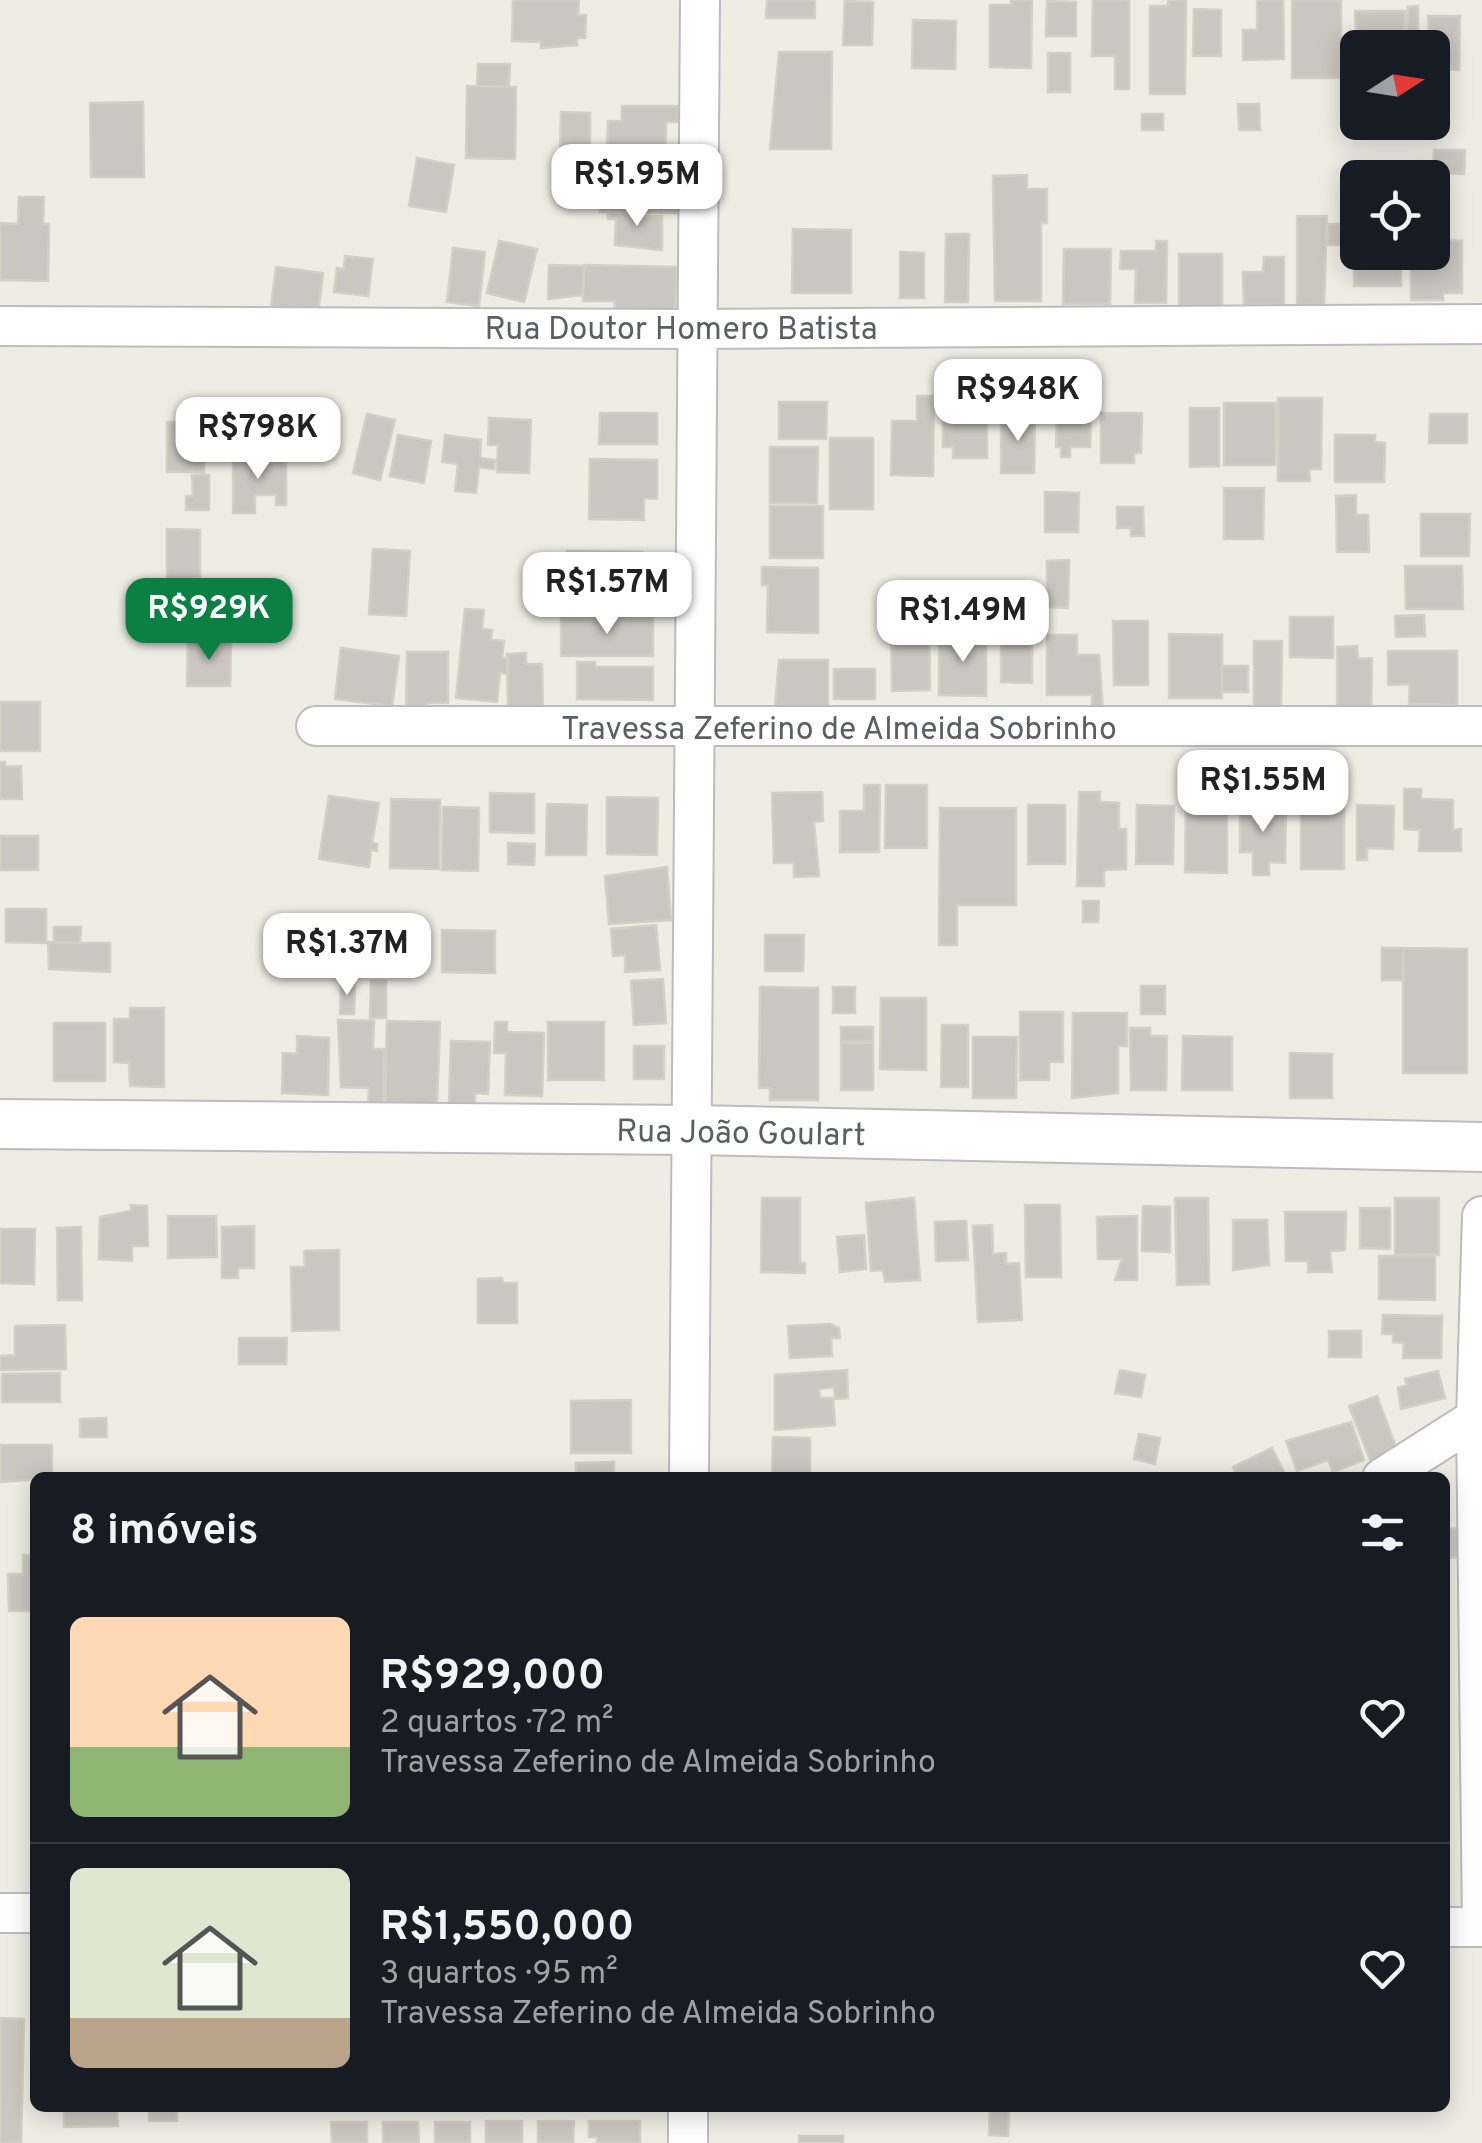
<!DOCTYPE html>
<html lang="pt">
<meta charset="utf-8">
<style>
body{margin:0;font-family:Overpass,sans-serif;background:#242831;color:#f1f3f6;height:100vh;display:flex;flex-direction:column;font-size:38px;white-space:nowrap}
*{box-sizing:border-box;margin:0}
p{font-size:32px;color:#9ea1a6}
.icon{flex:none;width:55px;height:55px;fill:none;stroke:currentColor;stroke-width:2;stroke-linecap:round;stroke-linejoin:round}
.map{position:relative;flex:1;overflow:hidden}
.side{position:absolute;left:30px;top:1472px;width:1420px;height:640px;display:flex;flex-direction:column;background:#171b24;border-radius:15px;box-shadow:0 5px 25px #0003}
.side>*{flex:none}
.needle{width:65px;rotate:78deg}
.tools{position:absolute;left:1340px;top:30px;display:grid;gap:20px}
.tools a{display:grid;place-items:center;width:110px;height:110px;border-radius:15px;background:#171b24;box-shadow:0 5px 25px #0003;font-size:50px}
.price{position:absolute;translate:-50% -85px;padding:0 22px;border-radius:20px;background:#fff;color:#222;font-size:32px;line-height:65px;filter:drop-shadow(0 2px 5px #0008)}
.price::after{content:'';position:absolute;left:50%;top:60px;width:30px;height:22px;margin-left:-15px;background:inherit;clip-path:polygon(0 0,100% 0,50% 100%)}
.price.active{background:#0b8043;color:#fff}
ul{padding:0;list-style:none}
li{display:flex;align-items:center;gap:30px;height:250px;padding:0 40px}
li+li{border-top:2px solid #363941}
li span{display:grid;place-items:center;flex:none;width:280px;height:200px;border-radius:15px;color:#555}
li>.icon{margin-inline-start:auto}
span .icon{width:120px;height:120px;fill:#fffc;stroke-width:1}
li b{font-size:42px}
h2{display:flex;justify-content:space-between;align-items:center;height:120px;padding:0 40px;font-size:42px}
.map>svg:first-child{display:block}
.building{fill:#cac7c1;stroke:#d2d0c2;stroke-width:2.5}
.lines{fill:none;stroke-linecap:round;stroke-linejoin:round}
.minor-casing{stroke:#bbbcc2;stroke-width:42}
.tertiary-casing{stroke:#bbbcc2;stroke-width:52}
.minor{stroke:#fff;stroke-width:38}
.tertiary{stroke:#fff;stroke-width:48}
.labels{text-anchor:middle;stroke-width:8;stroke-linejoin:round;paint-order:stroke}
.street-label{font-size:32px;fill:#5c5e64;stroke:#fff}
</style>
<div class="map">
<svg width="1482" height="2143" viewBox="0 0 1482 2143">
<rect width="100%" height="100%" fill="#eeede4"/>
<path class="building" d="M513 0H579L578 15H586L585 38H577V45L541 48V42L512 41Z
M767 0H815V18H766Z
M1011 0H1032L1031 68 990 67V5H1011Z
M1093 0H1129V89H1115V56H1092Z
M1168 0H1186L1185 94H1150V6H1168Z
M1257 0H1283L1284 59 1243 60V30H1257Z
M1292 0H1341V78H1292Z
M845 1 873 2 872 45H843Z
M1047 1 1076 2V36H1046Z
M1418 6V48H1407L1408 7Z
M1194 9 1221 10V56H1193Z
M1355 11H1405V48H1358V73Z
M1428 16H1460L1459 70 1432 69Z
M913 20 956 21 955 69 912 68Z
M779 52H832L831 149H770Z
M1048 53H1070V92H1048Z
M478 64H510L509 87 477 86Z
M467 86 516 87 515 159 466 158Z
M143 102 144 177H91L90 103Z
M1238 104H1259L1260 130H1239Z
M622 106H685L684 122H666L665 159 607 158 608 121H622Z
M561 112 590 113V158L560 157Z
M1142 114H1163V130H1142Z
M1434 150H1465L1464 174 1433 173Z
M417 158 454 165 446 212 409 206Z
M558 158 590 159 589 178H558Z
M610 160 665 161V170L610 169Z
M612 169 665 171V183H683V213L600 212 601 196H612Z
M1027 175V189H1047V223H1041V301H995L993 176Z
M19 197H44L43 224H49L48 281 0 280V223L18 224Z
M608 207H631V216H662V250L615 245 616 219H608Z
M1297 216H1327L1324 305H1297Z
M1327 224H1343L1344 245H1328Z
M793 229 851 230V293H792Z
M1432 230H1441V240L1462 241V293H1443V300H1411V252H1432Z
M946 234H969L968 302H945Z
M1354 239H1358V252H1401V286H1354Z
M499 241 537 249 524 302 487 293Z
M1156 241H1167L1166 303H1135L1136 269H1120L1121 251H1156Z
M453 248 485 252 479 306 447 302Z
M1064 249H1111L1110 304H1063Z
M900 252 924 253V298H900Z
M1179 254H1222V308L1179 307Z
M345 256 373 259 368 296 334 292 337 268 344 269Z
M1264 257H1284V305H1244L1243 272H1263Z
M549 265 584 266 583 295 548 299Z
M584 265 676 267 675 318 614 317 615 301H583Z
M276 267 323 273 318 313 271 307Z
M917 396H934L933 476 891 475 892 421H917Z
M1278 398H1322L1321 469H1309L1310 481H1278Z
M779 402H827L826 439H779Z
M1224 403H1276L1275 465H1224Z
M943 405H987V458H953V447H943Z
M1057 407H1091L1090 447H1070V457H1061V447H1056Z
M1190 408H1219V466L1190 467Z
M600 413H657V444H599Z
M1101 413H1142L1141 453H1134V463H1101Z
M367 414 395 420 380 480 353 473Z
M1430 414H1467V443H1429Z
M1001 415 1035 416 1034 473H1001Z
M489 418 531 420 529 473 497 472 498 445H488Z
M167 422H204V472H167Z
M398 435 431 441 424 483 390 476Z
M445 435 481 440 480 458 495 460 494 469 479 467 476 493 455 491 458 464 442 462Z
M1335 435H1375V442L1385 443 1384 482H1335Z
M830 438H873V509H830Z
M770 447H818L817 503H770Z
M233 458H286V505H276V495H255V513H233Z
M590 459 657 460V499L644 498V520L589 519Z
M192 475H209V510H186V496H193Z
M1224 488H1264L1263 539H1224Z
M1045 492 1079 493 1078 532H1045Z
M1356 495V515H1368L1369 552H1337L1336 496Z
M770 506H823V558H770Z
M1117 507H1143L1144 536H1131V528H1117Z
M1421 514H1470L1469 556H1421Z
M167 529 200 530V585H167Z
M373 549 410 551 406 616 369 614Z
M567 551 642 552V584L566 583Z
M1069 560 1068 608 1047 607V561Z
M1405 566H1462L1463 609H1406Z
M762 567 818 568V633L767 632 768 585H762Z
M883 594H914V613H883Z
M1001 603H1032V683L1001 682V634H996Z
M465 609 484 610 482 629 492 630 491 640 504 641 502 658H509L508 674 500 673 497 702 456 698Z
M1424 615 1425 636 1396 637 1395 616Z
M561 617 653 618V656H561Z
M1290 617H1333V658L1290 657Z
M1113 621H1148V685H1114Z
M891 623H929L930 690 892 691Z
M1169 634 1222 635V698H1169Z
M939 635H986V696L939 695Z
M1047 635H1077V655H1099L1103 712H1092V695H1047Z
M188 639 231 643 230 686H187Z
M1254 641H1282L1281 717 1254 716Z
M1357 646 1358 659 1372 658 1371 710H1337V647Z
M341 648 399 656 392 706 335 699Z
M1388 651H1457V705L1409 704 1410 684 1388 685Z
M407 652H448V703H427L426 720 406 719Z
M526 653V664H542L543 721 508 715 507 654Z
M779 660H828V707L775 706Z
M577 662H595V667H653V700L577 699Z
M1222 666H1248V692H1222Z
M834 669H875V699H834Z
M0 702H40V751H0Z
M0 762H5V767L21 766 22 799H0Z
M864 785H880L879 852H840V811H864Z
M886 785H927V848H885Z
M1404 789H1421V799L1453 800V830L1461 829V851H1419L1420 830 1404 829Z
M822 792 823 821 814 822 819 876 794 877V863H774L772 793Z
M1079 792H1100V802L1119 803V829H1126V869L1104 870V886H1077Z
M490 793 534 794V833L490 832Z
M329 796 379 803 372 843 377 844V851L371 850 369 867 319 859Z
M607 797 658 798 657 855 607 854Z
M391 799 440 800 439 869 390 868Z
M547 804 587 805 586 855H546Z
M1028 805H1065V864H1028Z
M1137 805 1174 806 1173 864H1136Z
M1186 805 1227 806V873L1185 872Z
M1240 805H1286L1285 863 1269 862V875H1253V852H1240Z
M1357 805 1394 806 1393 849 1367 848V860H1357Z
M443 807 479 808 478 871 442 870Z
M940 808H1016V905H957V945H939Z
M1301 808 1344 809V869H1301Z
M0 836H38V870H0Z
M508 843 535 844 534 865 508 864Z
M667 867 671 920 609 924 605 876Z
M1083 901H1099L1098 922H1083Z
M6 909H46V943L6 942Z
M656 925 660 970 625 972V955L613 956 611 929Z
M54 927H81L80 942 54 943Z
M442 930 495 931V973L442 972Z
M765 935H804L803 971H765Z
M48 942 110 943V972L49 969Z
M1382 948H1403L1404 980H1382Z
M1403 948 1467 949V1073H1403Z
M663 979 666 1023 634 1025 631 981Z
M371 981H386V1018H370Z
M341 982 355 983 354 1014H340Z
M1141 986H1165V1014H1141Z
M760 987 818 988V1100H770V1088H759Z
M833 987H855V1013H833Z
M881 998H926V1070L880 1069Z
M130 1008H164V1087L130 1086 129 1063 114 1062V1019H130Z
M1020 1012H1063V1062H1049V1080H1020Z
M1073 1013H1127V1046H1118V1093L1072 1098Z
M338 1020 374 1021 373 1049H384V1108H368L369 1088 341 1087Z
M387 1021 440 1022 437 1105 385 1104Z
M495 1022H507V1032L544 1033 542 1096 505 1095 506 1053H494Z
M548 1022H604V1080H548Z
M54 1023H105V1081H54Z
M942 1025H968V1087H941Z
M841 1027H873V1041H841Z
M1130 1028H1150V1036H1167L1166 1090H1131Z
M297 1036 329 1038 328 1095 282 1093 283 1053 297 1054Z
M1183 1036 1232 1037V1090H1182Z
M973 1037H1017L1016 1098H973Z
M451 1041 490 1042 488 1094 475 1093V1105H449Z
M841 1043H873V1090H841Z
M634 1046H664V1079H634Z
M1290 1053 1332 1054V1098H1290Z
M762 1198H800V1263H805V1273L761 1272Z
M914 1198 920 1280 885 1282 883 1270 871 1271 866 1203Z
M1175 1198H1208L1209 1284 1177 1285Z
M1395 1198H1439V1255L1395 1254Z
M131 1205 147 1206 148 1246H132V1261L99 1259 100 1217 131 1211Z
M1025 1205H1060L1061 1277H1026Z
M1143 1206 1170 1207V1252L1142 1251Z
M1360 1208H1390V1249L1360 1248Z
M1285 1212H1346L1345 1250 1330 1251 1332 1272H1308V1261H1286Z
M168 1216H216L217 1257 168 1258Z
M1137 1216V1280H1115L1122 1259H1098L1097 1217Z
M1233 1220H1267L1269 1265 1233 1270Z
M966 1221 968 1260 936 1261 935 1222Z
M992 1225 993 1254 1006 1253V1264L1019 1263 1022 1320 978 1322 973 1226Z
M254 1226V1268H238V1278H222V1227Z
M81 1227 82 1300H58L57 1228Z
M0 1229H35L34 1284 0 1283Z
M864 1235 866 1269 840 1272 837 1237Z
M339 1250V1330L292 1331 291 1267H305L304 1251Z
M1379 1256H1435V1300L1379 1299Z
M502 1278 503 1283H517V1323H478V1279Z
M1383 1315 1442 1316 1441 1358H1403L1404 1343 1393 1342V1334H1382Z
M830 1324 839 1328 840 1338H831L832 1356 790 1358 788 1326Z
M65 1325 66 1369 0 1370V1356L15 1355V1326Z
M1329 1331H1361V1357H1329Z
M239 1338H287L286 1364H239Z
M847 1370 848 1398 835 1399 834 1387 819 1389 820 1398H833L835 1425 775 1430V1375Z
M1120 1370 1145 1375 1141 1397 1115 1393Z
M1438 1371 1445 1398 1401 1409 1398 1388 1407 1385 1405 1379Z
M60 1373V1402H2V1374Z
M1377 1396 1399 1455 1372 1465 1349 1406Z
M631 1400V1453H571V1401Z
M106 1418 107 1437H80V1419Z
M1351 1422 1364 1460 1333 1472 1328 1460 1297 1471 1286 1441Z
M1139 1434 1160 1438 1155 1464 1134 1459Z
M773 1437 810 1438V1478H772Z
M0 1445H52V1478L0 1482Z
M1272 1448 1287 1478H1238L1233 1467Z
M614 1462V1478H576V1463Z
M1462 1528 1463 1557 1445 1558V1529Z
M23 1555H35V1611H9L8 1574H23Z
M0 2018 24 2019 21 2143H0Z
M64 2108H117L118 2126 64 2127Z
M121 2108H177V2121H149V2111Z
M990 2108H1009L1008 2136 989 2135Z
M486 2121H522V2143H486Z
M538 2121H574L573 2143H538Z
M589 2121H640V2143H597V2137H589Z
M331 2122H367V2143H332Z
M383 2122H418L419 2143H383Z
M435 2122H470V2143H435Z
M799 2136H843V2143H799Z"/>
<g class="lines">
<g class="minor-casing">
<path id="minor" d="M0 326 698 329 1482 324
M316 726H1482
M1482 1216 1476 1418 1482 1926
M689 1478 700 0
M1382 1478 1476 1418
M0 1913H35
M1445 1927H1482
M688 2108V2143"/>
</g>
<g class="tertiary-casing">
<path id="tertiary" d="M0 1124 694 1130 1482 1147"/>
</g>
<use href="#minor" class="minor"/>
<use href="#tertiary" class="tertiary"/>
</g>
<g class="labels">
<g class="street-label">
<text x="681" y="339">Rua Doutor Homero Batista</text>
<text x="839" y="739">Travessa Zeferino de Almeida Sobrinho</text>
<text transform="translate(741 1132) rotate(1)" y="11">Rua João Goulart</text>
</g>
</g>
</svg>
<div class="tools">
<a><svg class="needle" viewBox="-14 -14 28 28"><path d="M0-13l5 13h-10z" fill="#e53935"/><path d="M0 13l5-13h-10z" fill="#9ea1a6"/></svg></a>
<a><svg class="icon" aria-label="locate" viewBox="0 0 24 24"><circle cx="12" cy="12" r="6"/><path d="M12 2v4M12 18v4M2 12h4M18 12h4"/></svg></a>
</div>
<b class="price" style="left:637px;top:229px">R$1.95M</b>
<b class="price" style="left:1018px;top:444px">R$948K</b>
<b class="price" style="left:258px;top:482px">R$798K</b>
<b class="price" style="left:607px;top:637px">R$1.57M</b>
<b class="price active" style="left:209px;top:663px">R$929K</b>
<b class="price" style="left:963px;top:665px">R$1.49M</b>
<b class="price" style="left:1263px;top:835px">R$1.55M</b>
<b class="price" style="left:347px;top:998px">R$1.37M</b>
<section class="side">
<h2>8 imóveis<svg class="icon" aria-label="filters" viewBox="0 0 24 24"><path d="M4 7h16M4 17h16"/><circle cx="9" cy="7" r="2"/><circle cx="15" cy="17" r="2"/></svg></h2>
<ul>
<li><span style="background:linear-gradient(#ffd9b3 65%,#8fb573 0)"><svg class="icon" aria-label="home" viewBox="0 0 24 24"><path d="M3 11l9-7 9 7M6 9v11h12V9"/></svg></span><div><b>R$929,000</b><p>2 quartos · 72 m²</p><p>Travessa Zeferino de Almeida Sobrinho</p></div><svg class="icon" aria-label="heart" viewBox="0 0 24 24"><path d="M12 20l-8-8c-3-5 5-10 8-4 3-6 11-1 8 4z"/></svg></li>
<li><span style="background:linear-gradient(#dfe7d0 75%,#b9a48a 0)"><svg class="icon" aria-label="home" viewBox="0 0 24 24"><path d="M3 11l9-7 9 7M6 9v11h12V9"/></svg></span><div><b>R$1,550,000</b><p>3 quartos · 95 m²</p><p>Travessa Zeferino de Almeida Sobrinho</p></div><svg class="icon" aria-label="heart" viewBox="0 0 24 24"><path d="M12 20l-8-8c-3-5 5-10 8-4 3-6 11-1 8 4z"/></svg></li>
</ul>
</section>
</div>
